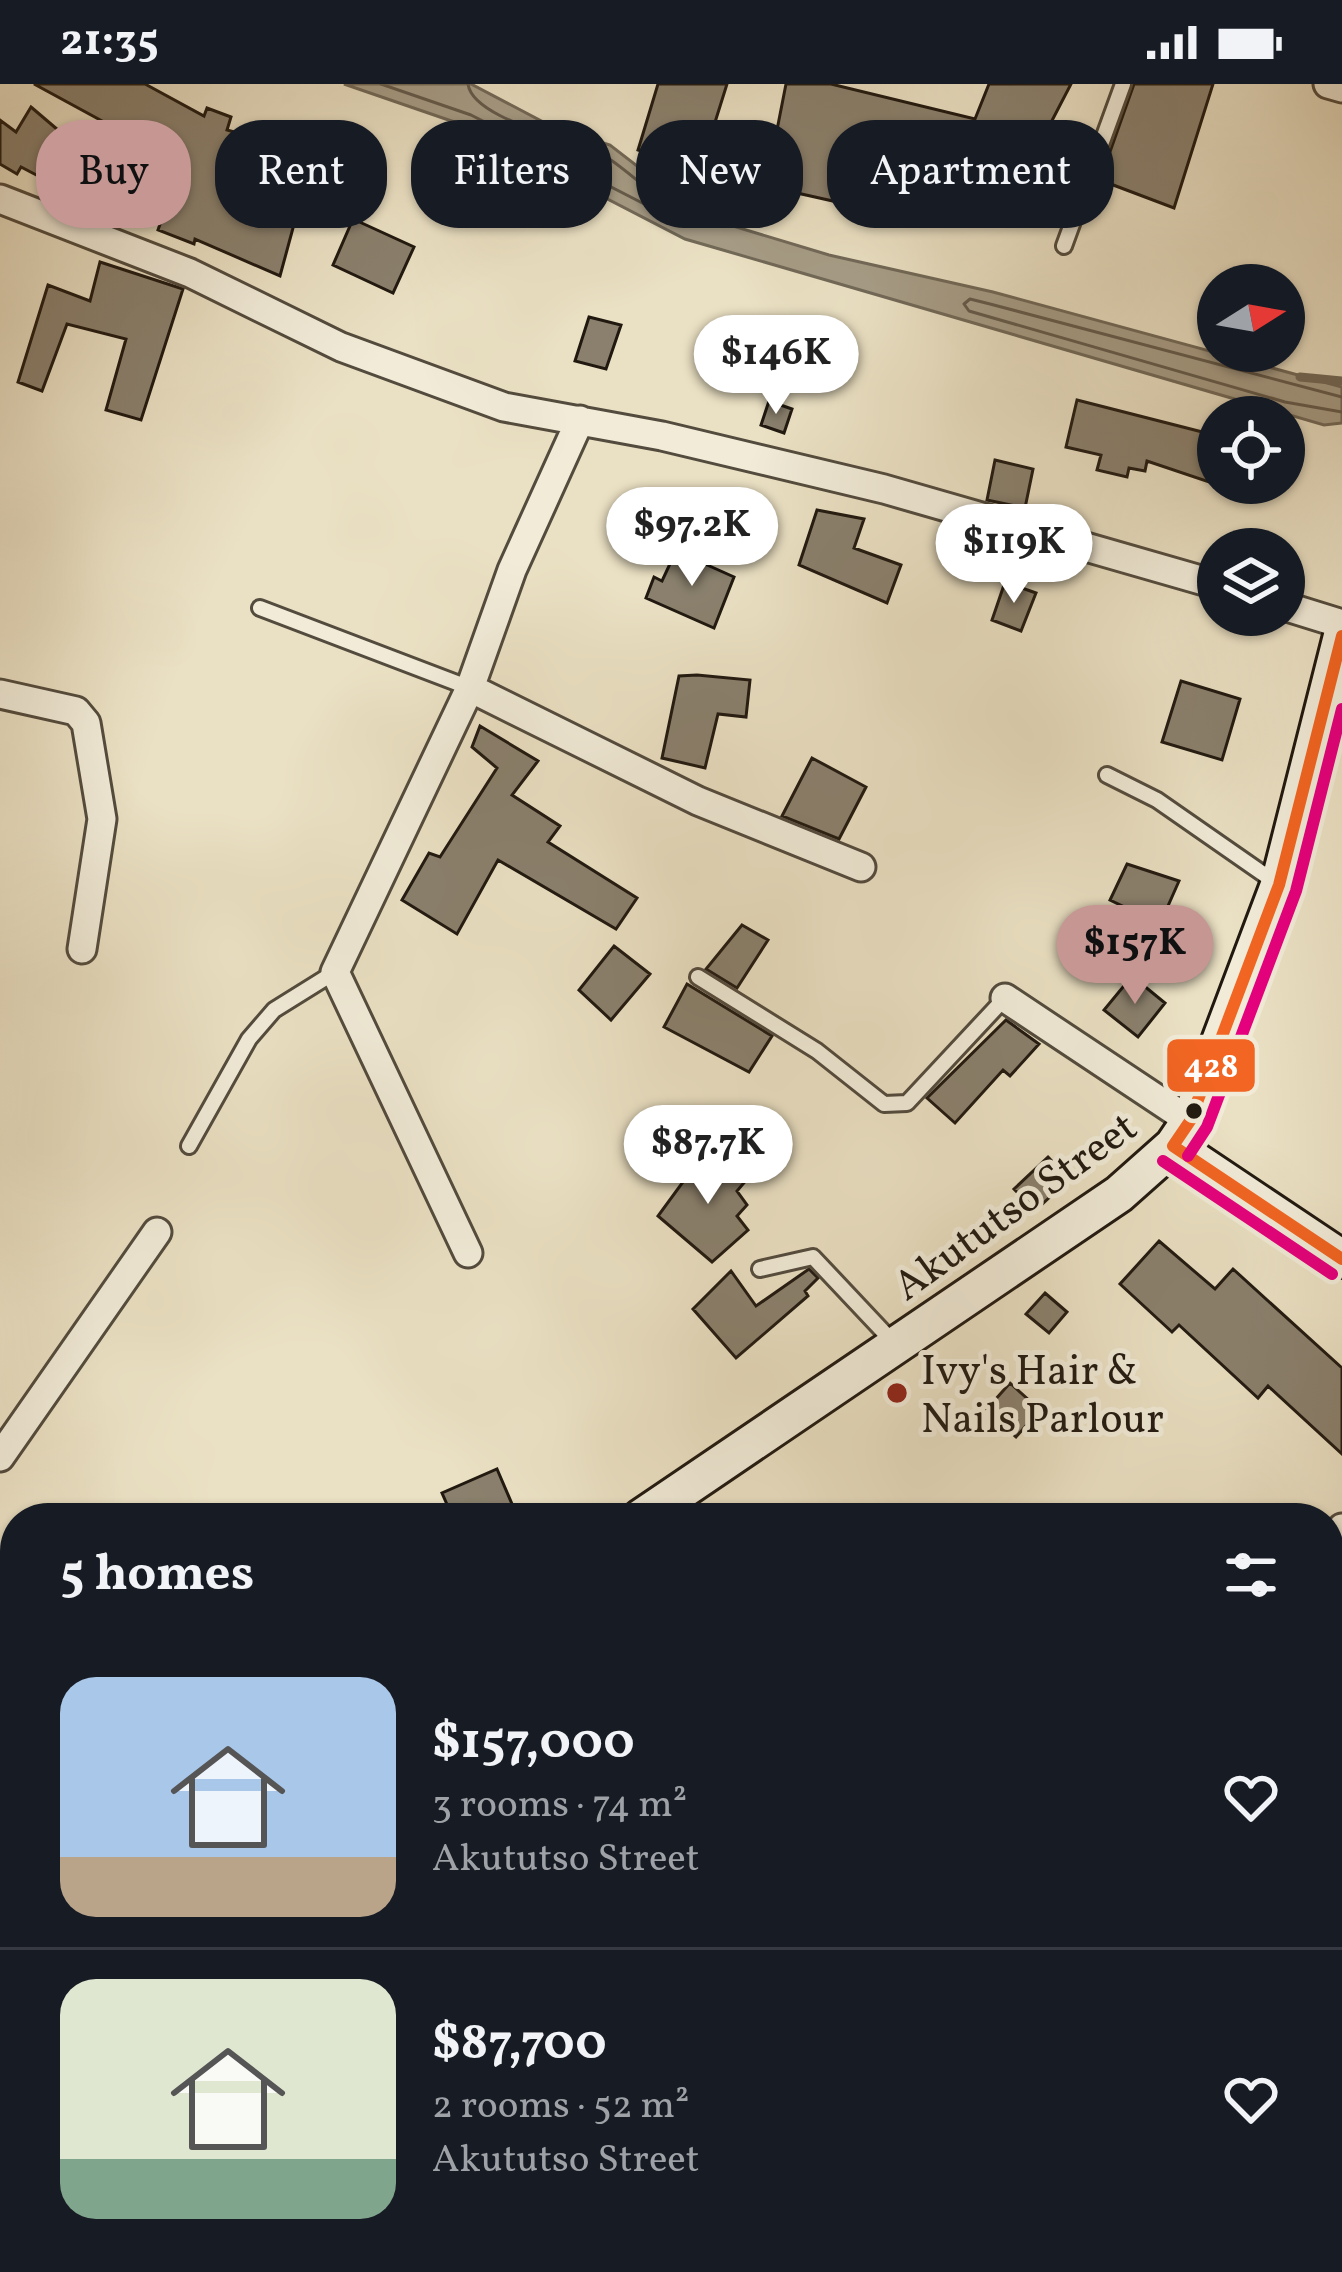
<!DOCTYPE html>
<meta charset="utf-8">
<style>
body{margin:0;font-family:Vollkorn,serif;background:#20242c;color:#f1f3f6;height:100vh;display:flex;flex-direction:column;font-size:45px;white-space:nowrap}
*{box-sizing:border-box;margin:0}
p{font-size:39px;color:#9ea1a6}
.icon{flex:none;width:66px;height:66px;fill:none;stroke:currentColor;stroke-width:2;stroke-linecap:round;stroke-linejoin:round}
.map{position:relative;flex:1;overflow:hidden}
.drawer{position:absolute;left:0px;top:1419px;width:1344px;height:771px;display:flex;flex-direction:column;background:#171b24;border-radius:48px 48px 0 0;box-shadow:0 3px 9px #0004}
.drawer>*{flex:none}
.top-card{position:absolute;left:36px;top:36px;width:1272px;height:108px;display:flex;gap:24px}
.needle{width:78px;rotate:79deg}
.controls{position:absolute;left:1197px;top:180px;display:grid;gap:24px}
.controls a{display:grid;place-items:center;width:108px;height:108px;border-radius:50%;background:#171b24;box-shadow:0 3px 9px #0004;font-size:60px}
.price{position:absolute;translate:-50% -102px;padding:0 27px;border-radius:42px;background:#fff;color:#222;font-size:39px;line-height:78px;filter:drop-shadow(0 3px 6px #0008)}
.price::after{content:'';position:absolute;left:50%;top:72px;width:36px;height:27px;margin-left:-18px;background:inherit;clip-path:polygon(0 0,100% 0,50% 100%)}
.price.current{background:#c59692;color:#111}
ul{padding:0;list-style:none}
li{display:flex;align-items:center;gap:36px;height:300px;padding:0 60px}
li+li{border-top:3px solid #363941}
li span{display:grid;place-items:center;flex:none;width:336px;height:240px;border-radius:36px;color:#555}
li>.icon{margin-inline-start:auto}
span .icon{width:144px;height:144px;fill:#fffc;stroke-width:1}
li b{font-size:51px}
h2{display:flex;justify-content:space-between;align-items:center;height:144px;padding:0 60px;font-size:51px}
.pill{padding:0 42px;border-radius:48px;background:#171b24;box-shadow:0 3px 9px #0004;font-size:42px;line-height:108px}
.pill.current{background:#c59692;color:#111}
.status{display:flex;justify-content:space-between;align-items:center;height:84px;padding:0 60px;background:#171b24;direction:ltr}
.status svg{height:33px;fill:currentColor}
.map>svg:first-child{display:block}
.water{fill:#a69c86;stroke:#716857;stroke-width:3}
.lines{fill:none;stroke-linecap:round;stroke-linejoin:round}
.shore{stroke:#645a4b;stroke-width:3}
.stream{stroke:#716857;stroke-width:9}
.building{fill:#8a806d;stroke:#211910;stroke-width:3}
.lane-casing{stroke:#534b3d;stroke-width:20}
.street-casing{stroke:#534b3d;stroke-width:33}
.secondary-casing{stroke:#211910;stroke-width:42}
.path{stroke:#211910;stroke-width:4.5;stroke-dasharray:9 6;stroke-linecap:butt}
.lane{stroke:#f1ebd8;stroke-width:14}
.street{stroke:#f1ebd8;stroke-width:27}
.secondary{stroke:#f1ebd8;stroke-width:36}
.bus-1-casing{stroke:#f1ebd8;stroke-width:21}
.bus-2-casing{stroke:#f1ebd8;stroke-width:21}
.bus-1{stroke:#f26522;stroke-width:12}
.bus-2{stroke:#e5007d;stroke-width:12}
.bus-dot{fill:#211910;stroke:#f1ebd8;stroke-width:4.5}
.poi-dot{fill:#8f2418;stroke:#f1ebd8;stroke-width:4.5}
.labels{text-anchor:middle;stroke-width:10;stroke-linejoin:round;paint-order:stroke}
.street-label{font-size:42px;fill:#211910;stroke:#f1ebd8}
.poi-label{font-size:42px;fill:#211910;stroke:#f1ebd8;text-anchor:start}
.line-badge{stroke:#f1ebd8;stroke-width:4.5}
.badge-label{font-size:33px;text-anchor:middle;font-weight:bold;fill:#fff}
</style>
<div class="status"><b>21:35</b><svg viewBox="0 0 49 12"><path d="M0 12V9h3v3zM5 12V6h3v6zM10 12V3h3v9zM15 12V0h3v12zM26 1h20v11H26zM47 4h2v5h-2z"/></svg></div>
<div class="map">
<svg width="1342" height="2188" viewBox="0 0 1342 2188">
<rect width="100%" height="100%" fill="#eae0c3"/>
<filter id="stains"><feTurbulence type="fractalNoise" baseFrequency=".00167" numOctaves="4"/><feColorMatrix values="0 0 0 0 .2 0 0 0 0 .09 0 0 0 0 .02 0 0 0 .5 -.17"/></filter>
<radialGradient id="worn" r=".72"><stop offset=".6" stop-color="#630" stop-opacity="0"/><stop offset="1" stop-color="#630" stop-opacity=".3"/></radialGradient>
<path class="water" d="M344 0H471L551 42 610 61 703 133 829 171 993 208 1342 303V339L1324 341 685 155 466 42Z"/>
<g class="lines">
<path class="shore" d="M381 0 471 31 654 125 662 123 661 115C643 102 626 86 608 74 579 56 473 37 468 0
M1342 313 990 220 970 215 964 220 969 227 1285 318 1342 328"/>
<path class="stream" d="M1300 293 1342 297"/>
</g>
<path class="building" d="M34 0H145L204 32 207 24 231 33 227 46 313 70 280 192 195 155 194 160 158 146 181 80Z
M658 0H727L700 86 638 66Z
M786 0H831L975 35 989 0H1071L1045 50 1053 53 1039 94 961 66 944 142 766 102Z
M1134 0H1213L1174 124 1100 96Z
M31 23 85 69 67 107 21 83 17 90 0 80V36L16 48Z
M353 135 414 163 393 209 333 181Z
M100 178 183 205 141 336 106 326 126 255 67 240 42 307 18 298 48 201 90 217Z
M589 233 621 241 606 285 575 277Z
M1077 316 1218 352V401L1147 377 1145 387 1129 384 1127 393 1097 386 1101 371 1066 363Z
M769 317 792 325 784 349 761 341Z
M995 376 1033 385 1025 424 987 416Z
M817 426 864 435 854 464 901 481 887 519 799 481Z
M676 467 734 493 714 544 646 514 654 493 662 497Z
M1005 498 1036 509 1021 547 992 536Z
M697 591 750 596 746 633 718 630 705 684 662 674 679 592Z
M1181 597 1240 615 1222 676 1162 658Z
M480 642 538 677 512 711 560 742 548 758 637 814 616 845 498 776 457 850 402 816 429 769 440 773 497 684 472 663Z
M812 674 866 703 839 755 782 732Z
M1127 780 1179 797 1160 840 1110 816Z
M742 841 768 856 737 904 706 885Z
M614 862 650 890 611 936 579 906Z
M1132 892 1165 919 1138 953 1104 926Z
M687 900 772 952 749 988 664 943Z
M1006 936 1039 960 1010 992 1003 986 955 1039 927 1014Z
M707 1065 748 1094 737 1107 747 1121 737 1132 748 1146 712 1178 658 1132Z
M1048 1073 1069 1095 1035 1127 1014 1105Z
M1159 1157 1215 1205 1233 1185 1342 1284V1370L1268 1302 1258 1314 1179 1241 1172 1248 1120 1200Z
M809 1185 818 1194 805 1207 808 1212 736 1274 693 1225 731 1187 756 1222Z
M1045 1209 1067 1228 1049 1249 1026 1230Z
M1010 1299 1040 1326 1016 1353 986 1326Z
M497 1385 518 1434H453L442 1409Z"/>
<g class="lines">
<g class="lane-casing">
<path id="lane" d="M1064 162 1123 0
M260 524 470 604
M1107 691 1157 716 1275 798
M698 893 817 967 884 1020 907 1019 1005 914
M189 1062 249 955 274 926 335 888
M760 1185 813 1173 893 1258
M1053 2175 1060 2188"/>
</g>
<g class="street-casing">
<path id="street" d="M1328 0 1342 4
M0 115 190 189 341 263 504 323 662 352 884 405 1218 501
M1284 522 1342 540
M470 604 698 717 861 783
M0 610 76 627 86 639 102 735 82 865
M1005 914 1190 1037
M468 1169 335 888 470 604 512 486 580 336
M0 1373 157 1148
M1329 1459 1342 1444
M1329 1607 1342 1619
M1329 1911 1342 1901
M416 2175 426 2188
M945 2188 968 2175"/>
</g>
<g class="secondary-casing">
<path id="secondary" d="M1173 1062 1342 1175
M641 1434 1119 1110 1173 1062 1190 1037 1279 801 1342 552
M0 1869 15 1858"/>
</g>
<path class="path" d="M281 2188 292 2175"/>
<use href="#lane" class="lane"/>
<use href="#street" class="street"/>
<use href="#secondary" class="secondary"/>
<g class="bus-1-casing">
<path id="bus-1" d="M1173 1062 1190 1037 1279 801 1342 552
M1173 1062 1342 1175"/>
</g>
<g class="bus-2-casing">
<path id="bus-2" d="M1188 1072 1207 1043 1296 807 1342 625
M1163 1077 1332 1190"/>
</g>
<use href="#bus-1" class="bus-1"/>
<use href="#bus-2" class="bus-2"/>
</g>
<circle class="bus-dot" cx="1194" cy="1027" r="10"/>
<circle class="poi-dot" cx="897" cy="1309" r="12"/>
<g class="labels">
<g class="street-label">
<text transform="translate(1014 1121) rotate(-36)" y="15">Akututso Street</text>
</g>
<g class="poi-label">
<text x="921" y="1300">Ivy's Hair &amp;<tspan x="921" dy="48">Nails Parlour</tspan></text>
</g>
</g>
<rect class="line-badge" x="1165" y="953" width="92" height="57" rx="12" fill="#f26522"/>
<g class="badge-label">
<text x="1211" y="993">428</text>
</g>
<rect width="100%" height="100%" filter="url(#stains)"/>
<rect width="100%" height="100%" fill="url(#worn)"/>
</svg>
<div class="controls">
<a><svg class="needle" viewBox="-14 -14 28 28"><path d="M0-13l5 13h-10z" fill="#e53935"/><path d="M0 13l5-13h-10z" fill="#9ea1a6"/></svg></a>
<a><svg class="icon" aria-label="locate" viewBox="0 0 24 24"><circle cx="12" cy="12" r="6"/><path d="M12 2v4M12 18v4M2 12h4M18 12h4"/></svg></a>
<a><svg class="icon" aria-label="layers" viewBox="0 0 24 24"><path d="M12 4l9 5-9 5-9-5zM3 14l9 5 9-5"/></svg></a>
</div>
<b class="price" style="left:776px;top:333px">$146K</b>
<b class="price" style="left:692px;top:505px">$97.2K</b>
<b class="price" style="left:1014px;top:522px">$119K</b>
<b class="price current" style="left:1135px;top:923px">$157K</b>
<b class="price" style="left:708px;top:1123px">$87.7K</b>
<div class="top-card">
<a class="pill current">Buy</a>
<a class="pill">Rent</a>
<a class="pill">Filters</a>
<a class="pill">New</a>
<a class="pill">Apartment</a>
</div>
<section class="drawer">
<h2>5 homes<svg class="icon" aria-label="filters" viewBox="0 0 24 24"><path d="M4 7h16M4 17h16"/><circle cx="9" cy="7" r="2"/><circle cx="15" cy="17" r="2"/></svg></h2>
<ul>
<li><span style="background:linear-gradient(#a9c7e8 75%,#b9a48a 0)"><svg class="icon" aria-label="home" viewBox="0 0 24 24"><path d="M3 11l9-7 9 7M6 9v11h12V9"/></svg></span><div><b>$157,000</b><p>3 rooms · 74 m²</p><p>Akututso Street</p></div><svg class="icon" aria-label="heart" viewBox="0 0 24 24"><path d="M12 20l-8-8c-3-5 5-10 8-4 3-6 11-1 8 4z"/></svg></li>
<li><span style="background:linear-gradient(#dfe7d0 75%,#7fa58c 0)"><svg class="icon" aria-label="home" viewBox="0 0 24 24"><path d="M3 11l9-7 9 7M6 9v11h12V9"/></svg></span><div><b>$87,700</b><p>2 rooms · 52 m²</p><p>Akututso Street</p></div><svg class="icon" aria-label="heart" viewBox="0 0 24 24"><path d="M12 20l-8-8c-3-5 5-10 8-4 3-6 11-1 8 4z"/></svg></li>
</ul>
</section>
</div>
